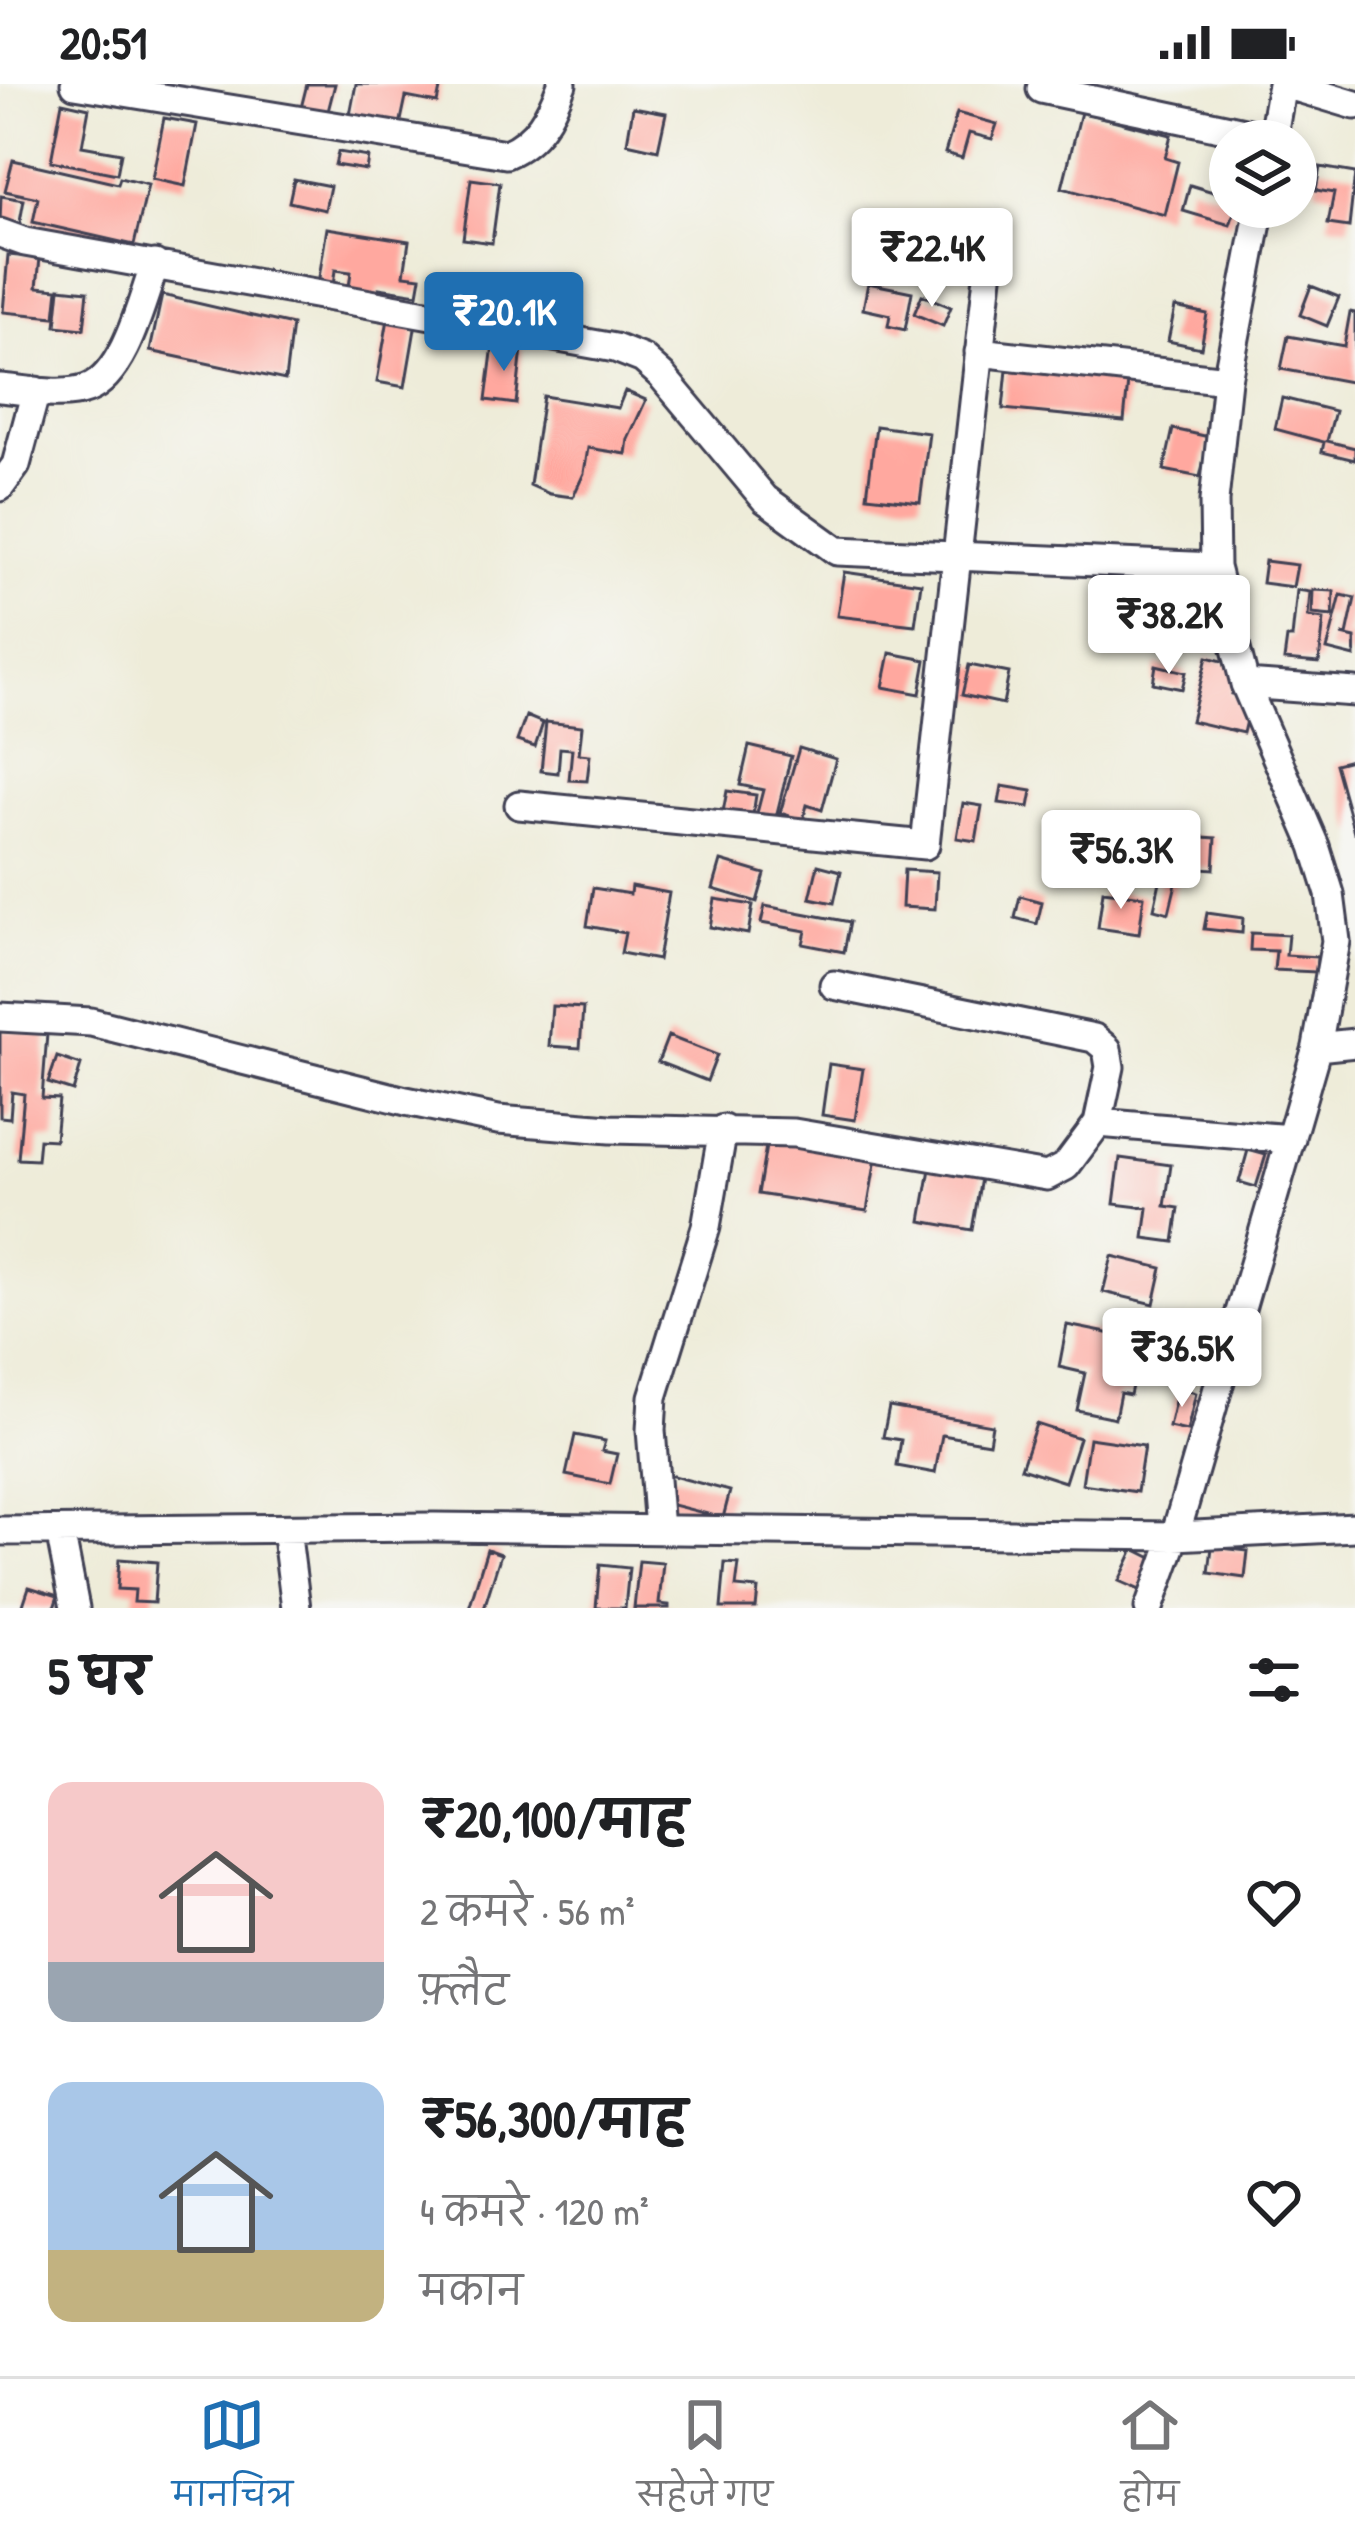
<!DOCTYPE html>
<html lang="hi">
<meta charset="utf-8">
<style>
body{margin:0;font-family:"Patrick Hand","Playpen Sans Deva",sans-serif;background:#f2f2f2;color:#202124;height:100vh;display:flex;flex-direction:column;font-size:45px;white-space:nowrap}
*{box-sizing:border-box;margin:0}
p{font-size:39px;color:#757577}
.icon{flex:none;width:66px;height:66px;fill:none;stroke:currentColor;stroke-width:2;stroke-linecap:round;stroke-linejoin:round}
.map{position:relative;height:1524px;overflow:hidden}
.side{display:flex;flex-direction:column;background:#fff;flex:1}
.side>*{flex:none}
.fabs{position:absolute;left:1209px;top:36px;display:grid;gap:24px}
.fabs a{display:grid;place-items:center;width:108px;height:108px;border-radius:50%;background:#fff;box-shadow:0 6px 18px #0003;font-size:60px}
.price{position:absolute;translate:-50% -102px;padding:0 27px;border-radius:12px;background:#fff;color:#222;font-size:39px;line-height:78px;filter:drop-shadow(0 3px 6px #0008)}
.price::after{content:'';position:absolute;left:50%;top:72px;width:36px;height:27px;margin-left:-18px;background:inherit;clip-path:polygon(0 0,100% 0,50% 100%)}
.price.on{background:#1f6fb2;color:#fff}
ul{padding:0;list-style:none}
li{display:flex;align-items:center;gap:36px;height:300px;padding:0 48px}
li span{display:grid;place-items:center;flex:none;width:336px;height:240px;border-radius:24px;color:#555}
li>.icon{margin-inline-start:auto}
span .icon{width:144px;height:144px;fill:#fffc;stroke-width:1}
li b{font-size:51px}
h2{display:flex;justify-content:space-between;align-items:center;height:144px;padding:0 48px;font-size:51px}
.status{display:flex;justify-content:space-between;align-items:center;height:84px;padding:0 60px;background:#fff;direction:ltr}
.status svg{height:33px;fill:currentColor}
.tabs{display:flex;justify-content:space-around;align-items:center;height:168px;border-top:3px solid #e0e0e0;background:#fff;font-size:33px;color:#757577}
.tabs a{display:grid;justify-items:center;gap:6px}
.tabs .on{color:#1f6fb2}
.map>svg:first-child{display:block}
.building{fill:#ffa89f}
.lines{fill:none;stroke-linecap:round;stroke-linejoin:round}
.minor-casing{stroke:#414053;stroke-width:33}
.minor{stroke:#fff;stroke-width:27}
</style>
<div class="status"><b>20:51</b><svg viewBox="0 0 49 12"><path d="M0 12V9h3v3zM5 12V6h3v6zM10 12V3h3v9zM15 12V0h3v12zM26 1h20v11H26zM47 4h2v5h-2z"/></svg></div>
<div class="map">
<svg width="1355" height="1524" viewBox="0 0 1355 1524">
<rect width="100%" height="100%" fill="#f6f6f2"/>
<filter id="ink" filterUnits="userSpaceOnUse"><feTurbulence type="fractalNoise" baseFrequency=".00833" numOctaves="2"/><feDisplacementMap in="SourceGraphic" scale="24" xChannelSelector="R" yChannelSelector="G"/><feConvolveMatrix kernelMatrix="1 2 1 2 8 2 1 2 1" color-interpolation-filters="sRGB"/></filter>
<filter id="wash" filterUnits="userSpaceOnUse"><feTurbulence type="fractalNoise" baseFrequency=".004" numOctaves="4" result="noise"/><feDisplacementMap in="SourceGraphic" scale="48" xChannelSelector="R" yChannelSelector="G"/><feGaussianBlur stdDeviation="2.7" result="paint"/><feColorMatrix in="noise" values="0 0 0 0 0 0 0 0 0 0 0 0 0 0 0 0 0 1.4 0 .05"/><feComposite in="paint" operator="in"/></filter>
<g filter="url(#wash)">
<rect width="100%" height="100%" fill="#eeecd9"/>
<g id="blocks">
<path class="building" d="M307 0H335L327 31 301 24Z
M356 0H441L437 19 406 13 399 46 349 36Z
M62 18 89 24 82 62 121 69 117 90 51 77Z
M633 23 666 29 658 66 627 59Z
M1081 28 1171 51 1165 74 1178 78 1165 131 1062 104Z
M957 29 997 40 992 55 969 49 962 74 945 69Z
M164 34 197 40 185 102 152 95Z
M338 68 368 73 366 86 335 81Z
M13 76 118 100 120 94 148 101 134 161 33 138 38 114 5 107Z
M1320 83 1355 89 1349 143 1328 140 1334 109 1316 106Z
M294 95 330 102 325 126 289 118Z
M471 95 500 99 492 159 463 155Z
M1190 101 1230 113V123H1236L1230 141 1183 127Z
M1 112 24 116 19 143 0 140Z
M327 144 409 157 404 191 421 193 418 210 379 204 377 214 348 210 351 188 335 186 333 202 318 200Z
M8 171 40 174 37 203 58 205 55 233 3 228Z
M868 199 912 208 905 246 888 242 890 231 863 225Z
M1311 202 1339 213 1327 242 1300 231Z
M60 204 88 207 84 245 56 242Z
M162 211 292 241 285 296 150 267Z
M922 211 951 223 943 242 914 230Z
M1175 223 1207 230 1201 264 1168 257Z
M1350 228 1355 229V299L1281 285 1288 252 1344 262Z
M388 235 416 239 405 303 377 298Z
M493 261 522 264 516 320 486 316Z
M1008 276 1129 288 1124 337 1003 325Z
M625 307 646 316 628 355 626 370 588 364 584 389 573 413 550 410 530 401 543 312 618 324Z
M1282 314 1335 327 1327 357 1355 364V376L1322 368 1324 358 1275 345Z
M876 342 929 349 920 418 867 412Z
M1173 345 1209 353 1200 393 1164 386Z
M1265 477 1297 481 1293 503 1262 499Z
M844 488 921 499 915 541 837 532Z
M1297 506 1310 508 1308 533 1324 535 1319 579 1284 576 1287 554H1292Z
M1313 506 1334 507 1333 532 1312 530Z
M1341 511 1355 514 1347 551H1342L1355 554V573L1327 566Z
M890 569 926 576 920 610 883 603Z
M1207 573 1238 581 1231 610 1251 615 1243 649 1191 637Z
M969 581 1009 589 1003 620 962 611Z
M1156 581 1186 588 1182 605 1153 599Z
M526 632 543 639 535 663 517 657Z
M546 638 582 642 579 670 590 671 587 697 569 696 572 665 560 664 558 689 541 687Z
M749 662 791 672 776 733 757 729 763 706 740 701Z
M799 664 836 675 822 726 807 721 803 736 780 729Z
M1355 675V748H1354L1335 680Z
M1002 702 1032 707 1029 723 999 719Z
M727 707 756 711 752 737 722 733Z
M963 719 982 722 976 757 957 754Z
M1174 751 1216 754 1214 785 1171 782Z
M721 777 765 790 757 818 713 805Z
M818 781 841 787 834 819 810 814Z
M1163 784 1179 787 1169 829 1154 825Z
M904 786 937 788 935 825 902 823Z
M631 802 669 809 658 876 621 869 625 849 587 842 593 804 630 810Z
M1103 807 1144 812 1139 850 1098 844Z
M1020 812 1042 818 1037 840 1015 834Z
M715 815 753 821 748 850 710 843Z
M765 822 850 838 844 868 803 860 806 847 761 839Z
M1207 829 1243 834 1242 849 1204 845Z
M1251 849 1288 851 1286 871 1317 873 1316 888 1274 886 1276 867 1250 866Z
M552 922 583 924 580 964 549 962Z
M0 946 47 950 42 1014 59 1015 55 1056 39 1055 37 1076 18 1075 24 1010 12 1008 10 1034 0 1033Z
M668 952 717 971 707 997 658 978Z
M57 973 81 981 73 1007 48 999Z
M829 980 863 985 855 1036 822 1031Z
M768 1050 877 1068 867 1127 758 1110Z
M1248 1066 1266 1071 1256 1103 1239 1098Z
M1120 1074 1171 1081 1165 1122 1179 1124 1174 1158 1144 1154 1148 1124 1114 1120Z
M931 1079 982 1088 972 1146 921 1137Z
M1112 1172 1162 1184 1154 1220 1103 1208Z
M1067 1241 1142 1256 1130 1311 1120 1309 1115 1334 1077 1326 1085 1289 1059 1283Z
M1178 1304 1196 1309 1187 1347 1169 1343Z
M889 1323 992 1341 989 1359 942 1351 935 1389 897 1382 901 1356 883 1353Z
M1036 1340 1079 1354 1065 1398 1021 1384Z
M575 1351 605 1357 602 1367 617 1370 610 1400 566 1391Z
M1089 1354 1144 1362 1137 1408 1082 1400Z
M669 1391 730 1407 723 1434 661 1418Z
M1212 1463 1248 1467 1245 1494 1209 1489Z
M487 1465 501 1470 484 1524H469Z
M1134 1465 1156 1476 1142 1507 1119 1497Z
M119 1475 157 1478 154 1519 134 1518 135 1506 117 1505Z
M639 1477 663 1479 659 1520 669 1521V1524H634Z
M725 1479 739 1480 736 1503 758 1505 756 1524H721Z
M600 1481 629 1484 625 1524H596Z
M29 1503 58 1512 54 1524H22Z"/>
</g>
</g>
<g filter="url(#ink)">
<use href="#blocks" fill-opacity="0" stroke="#414053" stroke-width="3"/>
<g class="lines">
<g class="minor-casing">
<path id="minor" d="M75 0 506 70C537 57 551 30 562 0
M1285 0 1355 21
M1041 5 1272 54
M1272 57 1282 0
M0 149 25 158 615 264 643 275 662 292 765 415 837 467 1215 483
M979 268 1227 296
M0 304C25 306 63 314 87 305 125 291 142 216 155 180
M0 403 16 381 36 307
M1245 600 1355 608
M519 721 925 761 992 156
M834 901 1094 954 1107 965 1110 983 1098 1039
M0 933 91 938 406 1017 498 1036 610 1045 794 1049 1047 1092 1066 1082 1098 1039 1291 1055
M1317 963 1355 959
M286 1445 296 1524
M659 1445 651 1346 653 1313 706 1143 723 1045
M0 1447 434 1443 1175 1452 1355 1443
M60 1447 75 1524
M1149 1524 1175 1452 1317 963 1336 857 1330 810 1315 762 1245 600 1215 483 1214 417 1227 296 1260 123"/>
</g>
<use href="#minor" class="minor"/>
</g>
</g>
</svg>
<div class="fabs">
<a><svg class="icon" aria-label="layers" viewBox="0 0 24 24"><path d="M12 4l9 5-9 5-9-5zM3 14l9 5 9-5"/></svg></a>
</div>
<b class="price" style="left:932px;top:226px">₹22.4K</b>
<b class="price on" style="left:504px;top:290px">₹20.1K</b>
<b class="price" style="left:1169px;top:593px">₹38.2K</b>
<b class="price" style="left:1121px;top:828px">₹56.3K</b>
<b class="price" style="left:1182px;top:1326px">₹36.5K</b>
</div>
<section class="side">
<h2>5 घर<svg class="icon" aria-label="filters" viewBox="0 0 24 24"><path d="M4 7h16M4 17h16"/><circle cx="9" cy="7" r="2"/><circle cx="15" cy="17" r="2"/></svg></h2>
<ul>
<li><span style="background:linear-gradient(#f6c9c9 75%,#9aa5b1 0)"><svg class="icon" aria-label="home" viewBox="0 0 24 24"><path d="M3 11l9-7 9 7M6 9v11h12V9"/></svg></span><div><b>₹20,100/माह</b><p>2 कमरे · 56 m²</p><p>फ़्लैट</p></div><svg class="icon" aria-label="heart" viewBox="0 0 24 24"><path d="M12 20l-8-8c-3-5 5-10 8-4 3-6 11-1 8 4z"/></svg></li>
<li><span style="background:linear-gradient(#a9c7e8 70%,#c2b280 0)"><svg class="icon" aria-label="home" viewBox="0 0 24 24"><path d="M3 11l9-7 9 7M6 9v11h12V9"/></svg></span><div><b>₹56,300/माह</b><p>4 कमरे · 120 m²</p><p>मकान</p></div><svg class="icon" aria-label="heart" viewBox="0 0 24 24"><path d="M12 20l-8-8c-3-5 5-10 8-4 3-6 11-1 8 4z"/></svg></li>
</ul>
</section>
<nav class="tabs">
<a class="on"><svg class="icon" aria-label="map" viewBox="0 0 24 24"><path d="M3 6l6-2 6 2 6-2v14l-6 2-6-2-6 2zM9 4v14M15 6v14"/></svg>मानचित्र</a>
<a><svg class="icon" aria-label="saved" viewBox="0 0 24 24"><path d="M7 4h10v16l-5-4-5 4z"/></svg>सहेजे गए</a>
<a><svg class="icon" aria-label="home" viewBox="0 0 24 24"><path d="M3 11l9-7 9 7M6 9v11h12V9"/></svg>होम</a>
</nav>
